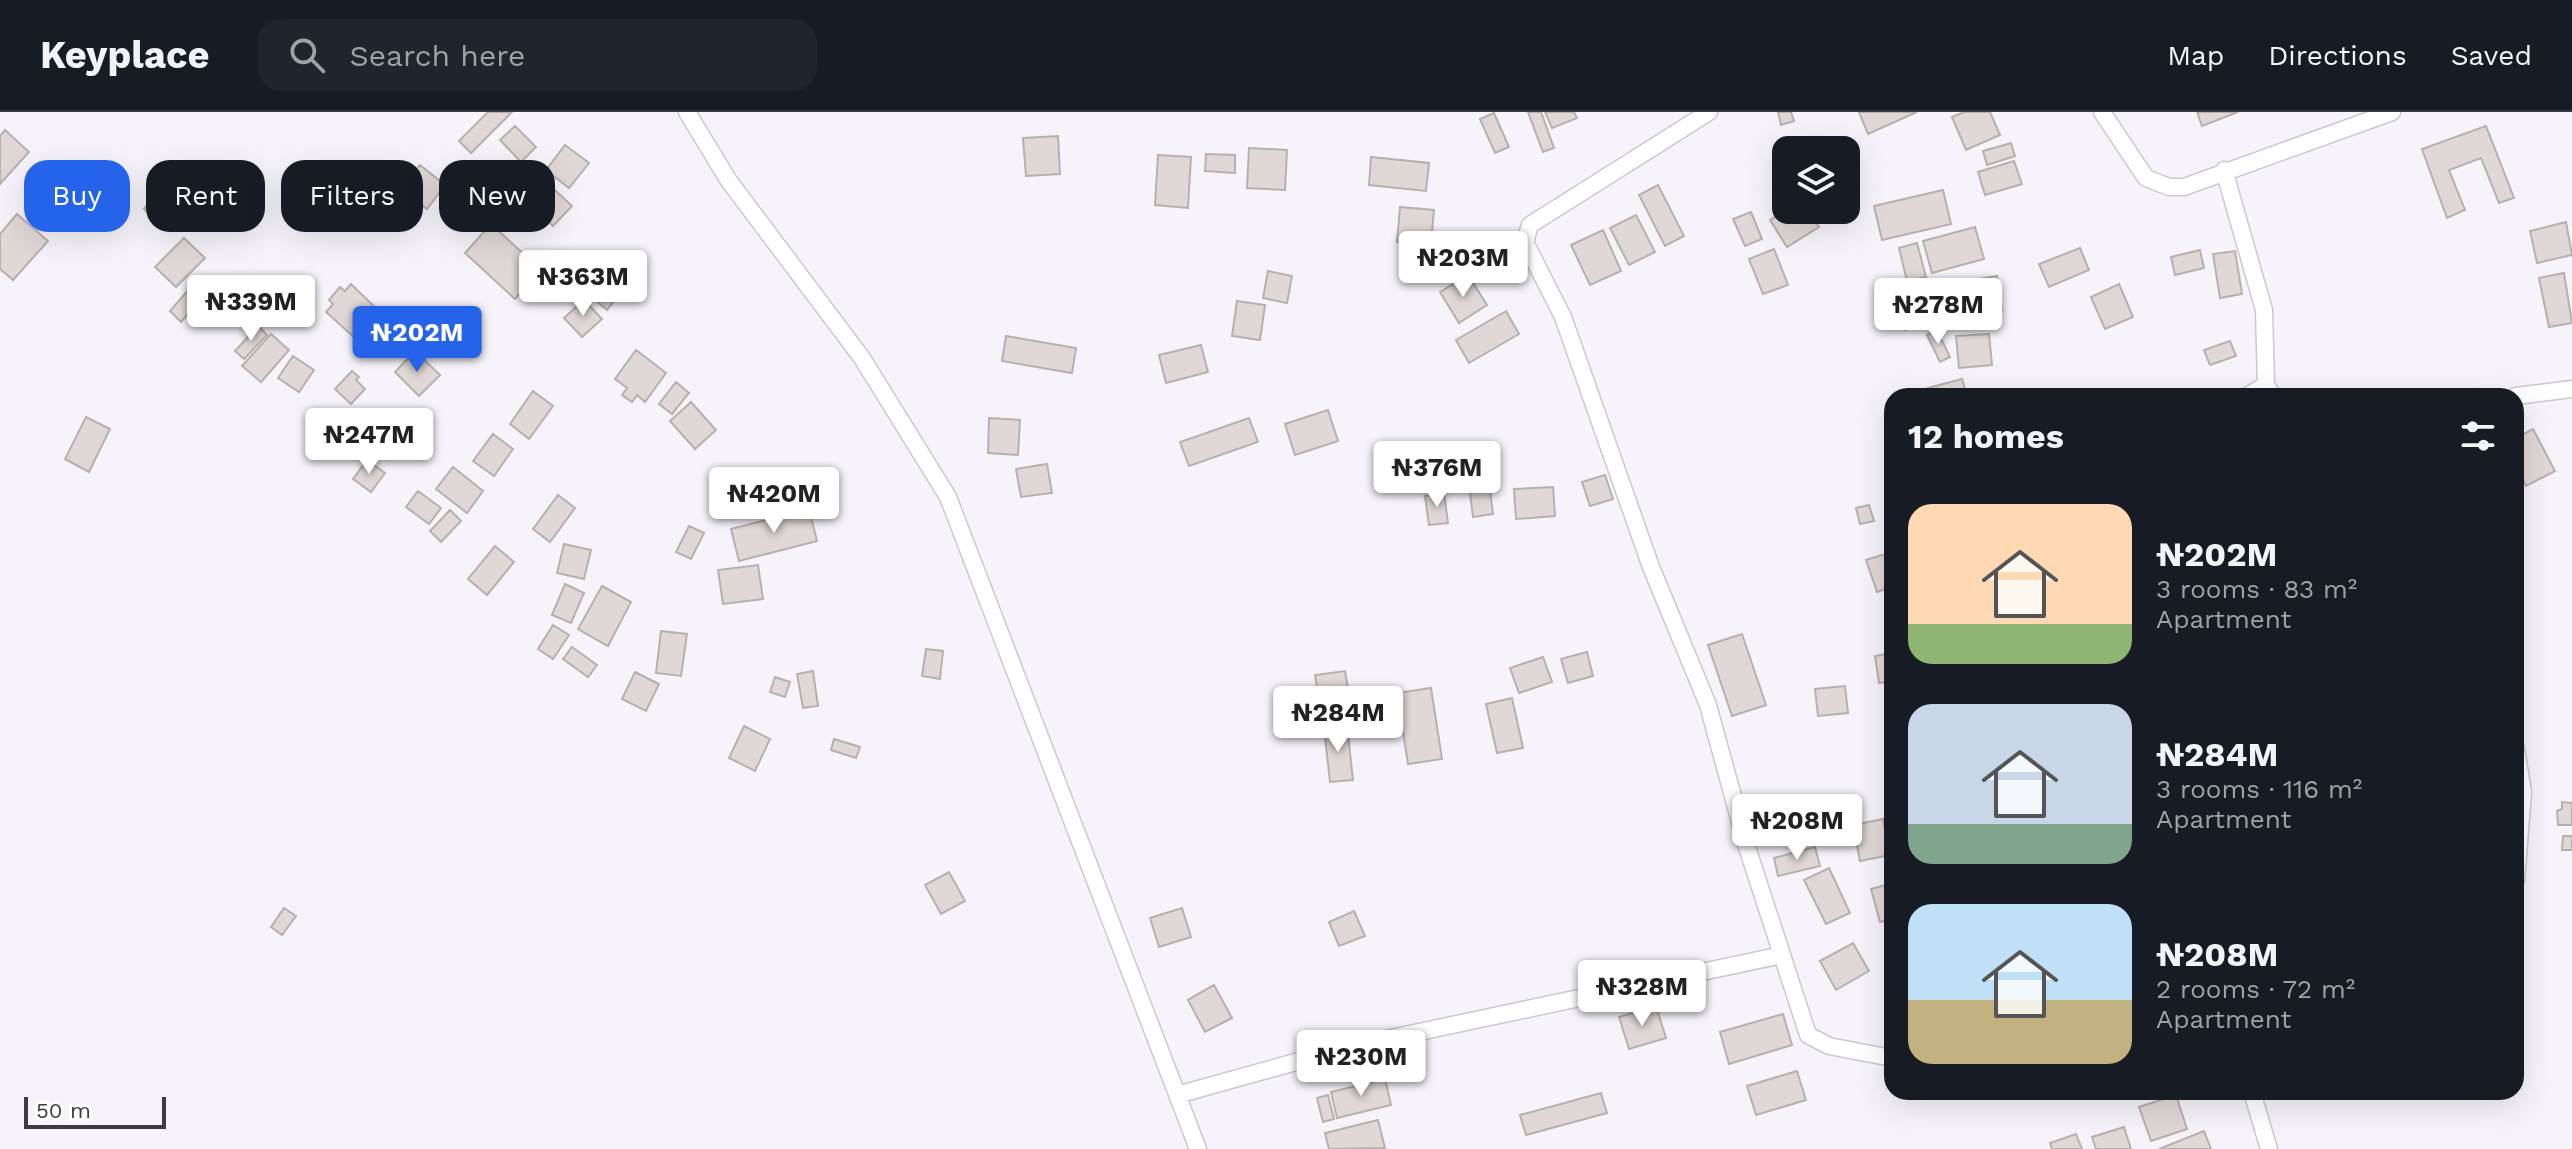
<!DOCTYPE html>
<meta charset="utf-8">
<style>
body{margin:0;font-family:"Work Sans",sans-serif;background:#20242c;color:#f1f3f6;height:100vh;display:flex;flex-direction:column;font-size:30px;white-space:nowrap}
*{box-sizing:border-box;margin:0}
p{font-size:26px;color:#9ea1a6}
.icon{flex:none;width:44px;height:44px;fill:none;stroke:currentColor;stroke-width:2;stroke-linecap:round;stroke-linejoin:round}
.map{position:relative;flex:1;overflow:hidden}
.side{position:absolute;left:1884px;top:276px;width:640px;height:712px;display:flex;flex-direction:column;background:#171b24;border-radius:24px;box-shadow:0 8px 32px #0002}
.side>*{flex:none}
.hud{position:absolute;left:24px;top:48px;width:760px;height:72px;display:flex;gap:16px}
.fabs{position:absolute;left:1772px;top:24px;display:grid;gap:16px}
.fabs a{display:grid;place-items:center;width:88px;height:88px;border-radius:16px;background:#171b24;box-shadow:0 8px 32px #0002;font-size:40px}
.scale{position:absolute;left:24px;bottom:20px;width:142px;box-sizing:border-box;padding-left:8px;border:4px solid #3d3c3e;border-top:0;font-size:22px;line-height:28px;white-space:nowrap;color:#3d3c3e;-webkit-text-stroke:6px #fff;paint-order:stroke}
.price{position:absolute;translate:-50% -68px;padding:0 18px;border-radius:8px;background:#fff;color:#222;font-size:26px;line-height:52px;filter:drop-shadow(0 2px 4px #0008)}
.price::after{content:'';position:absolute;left:50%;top:48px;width:24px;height:18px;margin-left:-12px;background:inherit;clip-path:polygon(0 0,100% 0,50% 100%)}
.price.active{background:#2563eb;color:#fff}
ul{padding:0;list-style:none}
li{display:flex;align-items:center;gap:24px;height:200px;padding:0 24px}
li span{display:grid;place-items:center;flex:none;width:224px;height:160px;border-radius:24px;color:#555}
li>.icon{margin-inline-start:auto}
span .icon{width:96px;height:96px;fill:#fffc;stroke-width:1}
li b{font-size:34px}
h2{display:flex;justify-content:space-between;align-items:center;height:96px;padding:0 24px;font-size:34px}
.pill{padding:0 28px;border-radius:24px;background:#171b24;box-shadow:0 8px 32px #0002;font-size:28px;line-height:72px}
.pill.active{background:#2563eb;color:#fff}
header{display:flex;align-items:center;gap:48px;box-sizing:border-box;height:112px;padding:0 40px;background:#171b24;border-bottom:2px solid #363941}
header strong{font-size:38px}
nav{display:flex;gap:44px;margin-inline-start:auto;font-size:28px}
.search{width:560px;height:72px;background:#20242c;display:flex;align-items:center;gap:20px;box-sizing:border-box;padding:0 28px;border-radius:24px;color:#9ea1a6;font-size:30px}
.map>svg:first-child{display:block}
.building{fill:#e0d8d6;stroke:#b7b0ad;stroke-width:2}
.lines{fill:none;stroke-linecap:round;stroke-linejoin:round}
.street-casing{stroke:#cbc9cf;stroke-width:19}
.street{stroke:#fff;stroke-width:16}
</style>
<header>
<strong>Keyplace</strong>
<div class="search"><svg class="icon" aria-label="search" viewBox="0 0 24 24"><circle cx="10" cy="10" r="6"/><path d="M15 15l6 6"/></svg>Search here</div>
<nav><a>Map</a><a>Directions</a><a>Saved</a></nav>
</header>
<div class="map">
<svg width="2572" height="1037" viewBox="0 0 2572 1037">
<rect width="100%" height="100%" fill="#f6f4fa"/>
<path class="building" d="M488 0H512L471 41 459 29Z
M1528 0H1541L1554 36 1543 40Z
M1545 0H1574L1577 6 1552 16Z
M1778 0H1791L1794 9 1781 13Z
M1859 0H1917L1868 22Z
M1964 0H1990L2000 23 1966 38 1952 5Z
M2197 0H2238L2202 14Z
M1494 1 1509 35 1495 41 1480 7Z
M515 14 536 35 521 50 500 28Z
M2486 14 2514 86 2499 91 2481 46 2449 58 2465 98 2447 106 2422 37Z
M5 18 29 40 0 72V24Z
M1058 24 1060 62 1026 64 1023 26Z
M2011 31 2015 44 1987 53 1983 39Z
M565 33 589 51 569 76 546 58Z
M1249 36 1287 38 1285 78 1247 76Z
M1206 42 1235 43V61L1205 59Z
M1158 43 1191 45 1188 96 1155 93Z
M1371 45 1429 51 1426 79 1369 73Z
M2014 49 2022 72 1985 83 1978 60Z
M420 53 445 73 427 97 401 77Z
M541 65 572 94 553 114 522 85Z
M1658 73 1684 124 1665 134 1639 83Z
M56 74 75 91 65 102 46 86Z
M1943 78 1951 112 1882 128 1874 94Z
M153 86 173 103 163 114 144 97Z
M1400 95 1434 98 1431 132 1397 130Z
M1786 98H1808L1819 115 1787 135 1770 108Z
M1751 100 1762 127 1745 134 1733 107Z
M17 102 48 129 13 168 0 157V122Z
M1636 103 1655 140 1629 153 1610 116Z
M2566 110 2572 143 2537 151 2530 119Z
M491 112 541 158 515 187 465 141Z
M1975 115 1984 147 1932 161 1923 129Z
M1603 118 1621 159 1590 173 1571 133Z
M184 126 205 146 176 175 155 155Z
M1917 131 1926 165 1907 169 1899 136Z
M2080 136 2089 158 2049 175 2039 152Z
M1774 137 1788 173 1763 182 1749 147Z
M2200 138 2204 156 2175 163 2171 145Z
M2235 139 2242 182 2220 186 2213 142Z
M612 151 632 166 607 198 588 182Z
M1268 159 1292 164 1287 191 1263 186Z
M2564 161 2572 211 2549 215 2539 166Z
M1468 163 1487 193 1459 211 1440 180Z
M1997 164 2002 199 1941 209 1936 174Z
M351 172 380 200 356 227 326 200 333 192 329 188 340 175 345 179Z
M2119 172 2133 205 2105 217 2091 185Z
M190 176 202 186 181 210 170 199Z
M1915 177 1925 213 1905 218 1895 182Z
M584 188 602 207 582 225 564 206Z
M1237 189 1265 193 1260 228 1232 224Z
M1506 199 1519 222 1469 251 1456 228Z
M258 214 267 223 244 247 235 239Z
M1937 218 1950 245 1940 250 1927 223Z
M271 222 289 238 261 270 242 254Z
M1989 222 1992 253 1959 256 1956 224Z
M1006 224 1076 236 1072 261 1002 249Z
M2230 229 2236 244 2210 253 2204 238Z
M1201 233 1208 260 1166 271 1159 243Z
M636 238 666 261 645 290 637 283 632 290 622 283 627 276 615 267Z
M415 239 440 263 419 284 395 260Z
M293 244 314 258 299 280 278 266Z
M352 259 359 265 356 268 365 277 351 292 335 277Z
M1962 267 1967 284H1930L1928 276Z
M676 270 689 281 672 302 659 292Z
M533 279 553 294 529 327 510 312Z
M691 290 716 318 695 337 670 309Z
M1328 298 1338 329 1295 343 1285 312Z
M86 305 110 317 89 360 65 347Z
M989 306 1020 308 1018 343 988 341Z
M1249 306 1258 330 1189 354 1180 330Z
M2533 317 2555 359 2526 374 2516 354V326Z
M493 322 513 337 494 364 473 349Z
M1486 346 1493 402 1473 405 1466 348Z
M367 348 385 361 371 380 353 367Z
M1047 352 1052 381 1021 385 1016 357Z
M453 355 483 379 467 401 436 377Z
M791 361 802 388 774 399 763 372Z
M1605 363 1613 387 1590 394 1582 370Z
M1553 375 1555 404 1516 407 1514 377Z
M418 379 441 396 429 412 406 395Z
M1444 381 1448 411 1429 413 1425 384Z
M558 383 575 396 550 430 533 417Z
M1869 393 1874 409 1860 412 1856 396Z
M809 397 817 429 739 449 731 417Z
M450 398 461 409 441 430 430 419Z
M689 414 704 421 691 447 676 440Z
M564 432 591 438 584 467 557 461Z
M495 434 514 450 487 483 468 467Z
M1892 440V475L1877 480 1866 448Z
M758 453 763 487 723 492 718 458Z
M565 472 584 481 571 511 552 503Z
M602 474 631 490 608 534 578 517Z
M553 513 569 523 553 547 538 537Z
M661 519 687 522 681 564 656 561Z
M1742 522 1766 593 1732 604 1708 533Z
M2516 523 2522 553 2516 555Z
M572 535 597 553 588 565 563 547Z
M926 537 943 539 940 567 922 564Z
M1587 540 1593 564 1568 571 1561 547Z
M1892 541V569L1879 571 1875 544Z
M1543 545 1552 570 1519 581 1510 556Z
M813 559 818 594 803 596 797 562Z
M1345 559 1351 594 1321 599 1315 563Z
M635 560 659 572 646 599 622 587Z
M775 565 790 570 785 585 770 580Z
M1845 574 1848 601 1818 604 1815 577Z
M1431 576 1442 647 1408 652 1397 581Z
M1512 586 1523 636 1497 641 1486 592Z
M744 614 770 627 755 659 729 646Z
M1347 614 1353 668 1330 670 1324 616Z
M834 627 860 635 856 646 831 638Z
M2562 690 2572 691V713H2558L2557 699 2562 697Z
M1883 707 1890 743 1860 749 1853 713Z
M2563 724H2572V738H2562Z
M1815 735 1820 754 1778 764 1774 746Z
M1829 756 1850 801 1826 812 1804 768Z
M949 760 965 789 941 802 925 773Z
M1892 771V807L1880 810 1871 777Z
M284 796 296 804 282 823 271 815Z
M1182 796 1191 825 1159 835 1150 806Z
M1354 799 1365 824 1339 834 1329 810Z
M1853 831 1869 859 1836 878 1820 849Z
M1214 873 1232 906 1205 920 1188 888Z
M1656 894 1666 926 1629 937 1619 905Z
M1783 902 1792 933 1729 952 1720 920Z
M1797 959 1806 988 1756 1003 1747 974Z
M1385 967 1391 993 1337 1006 1331 980Z
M1601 981 1607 1001 1526 1023 1520 1003Z
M1328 983 1334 1007 1323 1010 1317 986Z
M2176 983 2187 1017 2151 1029 2139 995Z
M1378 1008 1385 1036 1329 1037 1325 1021Z
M2124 1015 2131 1037H2096L2092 1025Z
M2204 1019 2211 1037H2159Z
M2076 1022 2082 1037H2052L2050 1031Z"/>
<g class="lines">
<g class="street-casing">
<path id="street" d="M687 0 729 69 862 246 948 385 1198 1037
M1709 0 1530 113 1525 130 1563 205 1651 455 1708 593 1746 732 1808 923 1829 934 1892 946
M2102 0 2146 66 2169 75H2184L2392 0
M2224 58 2264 198 2266 273 2273 284
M2247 284 2266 273
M2516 284 2572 277
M2516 637 2523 680 2516 768
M2252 980 2269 1037
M1177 983 1353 934 1782 843"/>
</g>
<use href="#street" class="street"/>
</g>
</svg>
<div class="fabs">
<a><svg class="icon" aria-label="layers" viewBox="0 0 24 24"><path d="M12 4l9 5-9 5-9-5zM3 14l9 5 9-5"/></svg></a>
</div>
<div class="scale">50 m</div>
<b class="price" style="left:1463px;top:187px">₦203M</b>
<b class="price" style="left:583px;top:206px">₦363M</b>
<b class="price" style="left:251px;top:231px">₦339M</b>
<b class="price" style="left:1938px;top:234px">₦278M</b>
<b class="price active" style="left:417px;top:262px">₦202M</b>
<b class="price" style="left:369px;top:364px">₦247M</b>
<b class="price" style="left:1437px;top:397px">₦376M</b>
<b class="price" style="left:774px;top:423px">₦420M</b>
<b class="price" style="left:1338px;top:642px">₦284M</b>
<b class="price" style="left:1797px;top:750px">₦208M</b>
<b class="price" style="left:1642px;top:916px">₦328M</b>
<b class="price" style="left:1361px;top:986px">₦230M</b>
<div class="hud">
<a class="pill active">Buy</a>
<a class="pill">Rent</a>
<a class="pill">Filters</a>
<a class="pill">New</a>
</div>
<section class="side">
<h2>12 homes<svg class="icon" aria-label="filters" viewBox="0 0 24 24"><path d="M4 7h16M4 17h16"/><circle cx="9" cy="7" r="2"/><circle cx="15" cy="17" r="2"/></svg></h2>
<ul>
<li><span style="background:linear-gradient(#ffd9b3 75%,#8fb573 0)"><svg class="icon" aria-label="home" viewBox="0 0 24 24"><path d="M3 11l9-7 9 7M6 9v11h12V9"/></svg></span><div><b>₦202M</b><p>3 rooms · 83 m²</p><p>Apartment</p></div></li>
<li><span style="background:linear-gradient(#c9d6e8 75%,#7fa58c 0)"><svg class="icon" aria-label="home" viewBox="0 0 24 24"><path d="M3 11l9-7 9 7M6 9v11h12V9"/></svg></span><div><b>₦284M</b><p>3 rooms · 116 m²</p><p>Apartment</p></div></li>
<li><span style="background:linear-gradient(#bfe0f5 60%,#c2b280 0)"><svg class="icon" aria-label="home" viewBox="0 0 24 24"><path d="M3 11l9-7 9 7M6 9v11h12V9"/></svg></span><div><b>₦208M</b><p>2 rooms · 72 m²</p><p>Apartment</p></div></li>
</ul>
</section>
</div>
